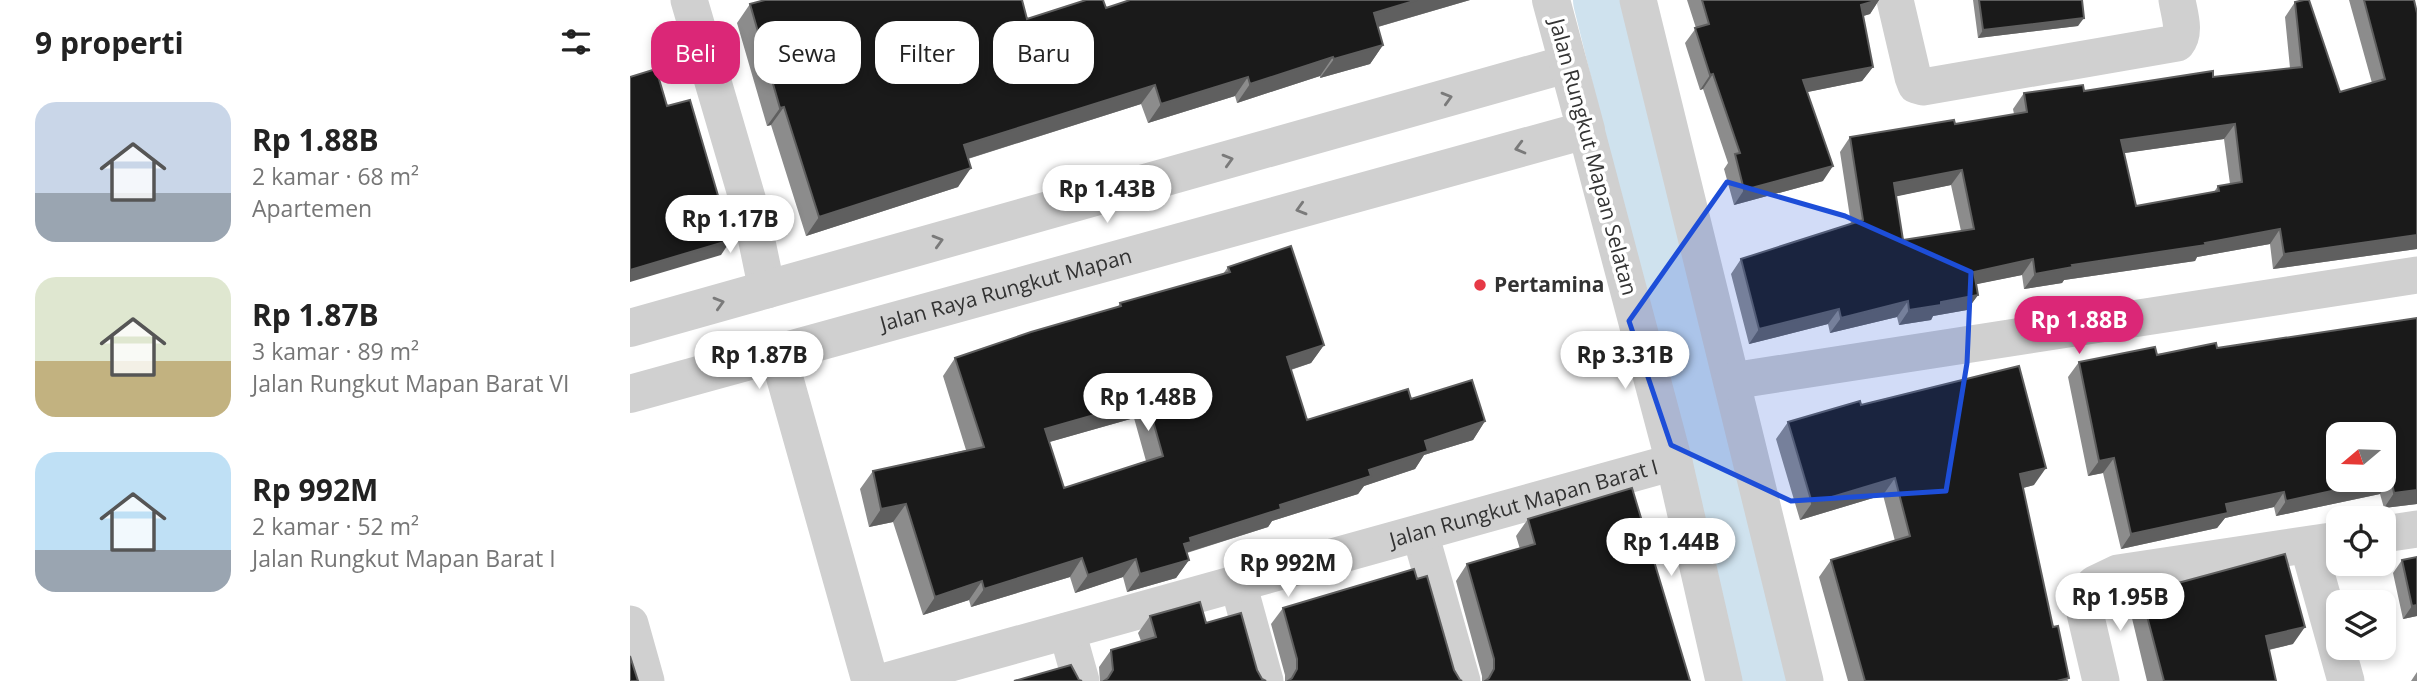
<!DOCTYPE html>
<html lang="id">
<meta charset="utf-8">
<style>
body{margin:0;font-family:"Open Sans",sans-serif;background:#f6f6f6;color:#222;height:100vh;display:flex;flex-direction:column;font-size:26px;white-space:nowrap}
*{box-sizing:border-box;margin:0}
p{font-size:23px;color:#767676}
.icon{flex:none;width:38px;height:38px;fill:none;stroke:currentColor;stroke-width:2;stroke-linecap:round;stroke-linejoin:round}
.map{position:relative;flex:1;overflow:hidden}
.sheet{display:flex;flex-direction:column;background:#fff;width:630px}
.sheet>*{flex:none}
.top-card{position:absolute;left:21px;top:21px;width:665px;height:63px;display:flex;gap:14px}
.needle{width:46px;rotate:251deg}
.controls{position:absolute;left:1696px;top:422px;display:grid;gap:14px}
.controls a{display:grid;place-items:center;width:70px;height:70px;border-radius:14px;background:#fff;box-shadow:0 4px 10px #0003;font-size:35px}
.price{position:absolute;translate:-50% -60px;padding:0 16px;border-radius:24px;background:#fff;color:#222;font-size:23px;line-height:46px;filter:drop-shadow(0 2px 4px #0008)}
.price::after{content:'';position:absolute;left:50%;top:42px;width:21px;height:16px;margin-left:-10px;background:inherit;clip-path:polygon(0 0,100% 0,50% 100%)}
.price.current{background:#db2777;color:#fff}
ul{padding:0;list-style:none}
li{display:flex;align-items:center;gap:21px;height:175px;padding:0 35px}
li span{display:grid;place-items:center;flex:none;width:196px;height:140px;border-radius:21px;color:#555}
li>.icon{margin-inline-start:auto}
span .icon{width:84px;height:84px;fill:#fffc;stroke-width:1}
li b{font-size:30px}
h2{display:flex;justify-content:space-between;align-items:center;height:84px;padding:0 35px;font-size:30px}
.pill{padding:0 24px;border-radius:21px;background:#fff;box-shadow:0 4px 10px #0003;font-size:24px;line-height:63px}
.pill.current{background:#db2777;color:#fff}
main{display:flex;flex:1;min-height:0}
.map>svg:first-child{display:block}
.lines{fill:none;stroke-linecap:round;stroke-linejoin:round}
.river{stroke:#cfe2ee;stroke-width:70}
.minor{stroke:#d0d0d0;stroke-width:37}
.tertiary{stroke:#d0d0d0;stroke-width:38}
.wall{fill:#8c8c8c;fill-rule:evenodd}
.shaded-wall{fill:#5f5f5f}
.building{fill:#1a1a1a;stroke:#5f5f5f;stroke-width:2;fill-rule:evenodd}
.oneway{stroke:#7a7a7a}
.marked{fill:#1d4ed8;fill-opacity:0.2;stroke:#1d4ed8;stroke-width:5;stroke-linejoin:round}
.poi-dot{fill:#e63946;stroke:#fff;stroke-width:2.5}
.labels{text-anchor:middle;stroke-width:7;stroke-linejoin:round;paint-order:stroke}
.street-label{font-size:21px;fill:#333;stroke:#fff}
.poi-label{font-size:21px;font-weight:bold;fill:#333;stroke:#fff;text-anchor:start}
</style>
<main>
<section class="sheet">
<h2>9 properti<svg class="icon" aria-label="filters" viewBox="0 0 24 24"><path d="M4 7h16M4 17h16"/><circle cx="9" cy="7" r="2"/><circle cx="15" cy="17" r="2"/></svg></h2>
<ul>
<li><span style="background:linear-gradient(#c9d6e8 65%,#9aa5b1 0)"><svg class="icon" aria-label="home" viewBox="0 0 24 24"><path d="M3 11l9-7 9 7M6 9v11h12V9"/></svg></span><div><b>Rp 1.88B</b><p>2 kamar · 68 m²</p><p>Apartemen</p></div></li>
<li><span style="background:linear-gradient(#dfe7d0 60%,#c2b280 0)"><svg class="icon" aria-label="home" viewBox="0 0 24 24"><path d="M3 11l9-7 9 7M6 9v11h12V9"/></svg></span><div><b>Rp 1.87B</b><p>3 kamar · 89 m²</p><p>Jalan Rungkut Mapan Barat VI</p></div></li>
<li><span style="background:linear-gradient(#bfe0f5 70%,#9aa5b1 0)"><svg class="icon" aria-label="home" viewBox="0 0 24 24"><path d="M3 11l9-7 9 7M6 9v11h12V9"/></svg></span><div><b>Rp 992M</b><p>2 kamar · 52 m²</p><p>Jalan Rungkut Mapan Barat I</p></div></li>
</ul>
</section>
<div class="map">
<svg width="1787" height="681" viewBox="0 0 1787 681">
<rect width="100%" height="100%" fill="#fff"/>
<g class="lines">
<path class="river" d="M978 0 1146 681"/>
<g class="minor">
<path d="M59 0 120 208 137 290"/>
<path d="M1008 0 1175 681"/>
<path d="M1265 0 1283 77 1286 85 1293 87 1547 43C1556 32 1549 13 1547 0"/>
<path d="M956 130 1044 462 1094 681"/>
<path d="M148 354 240 681"/>
<path d="M1102 381 1787 275"/>
<path d="M790 533 832 681"/>
<path d="M1754 534 1787 529"/>
<path d="M1678 545 1716 681"/>
<path d="M608 583 635 681"/>
<path d="M0 624 16 681"/>
<path d="M437 631 451 681"/>
<path id="s1" d="M256 681 1044 462"/>
<path d="M1471 681 1455 613 1465 584 1488 573 1708 540"/>
</g>
<g class="tertiary">
<path d="M0 328 937 64"/>
<path id="s2" d="M0 394 956 130 921 0"/>
</g>
</g>
<path class="wall" d="M500 0H840L748 27 753 45 740 64 690 78V76L607 103 605 96 518 123 511 104 338 159 328 187 176 236 141 125 137 126 107 23 120 4 397 19 476 8Z
M1057 0H1249L1240 14 1233 16 1243 67 1232 81 1177 92 1193 181 1104 205 1094 169 1098 163 1073 89 1070 90 1055 43 1066 28Z
M1343 0H1452L1448 26 1348 38Z
M1719 0H1784L1787 13V249L1643 269 1640 244 1567 257 1565 261 1434 280 1432 283 1394 289 1392 275 1346 284 1348 295 1337 310 1303 316 1301 320 1269 325 1267 317 1200 333 1198 324 1119 344 1101 274 1111 259 1221 224 1210 152 1220 137 1325 124 1384 114 1383 109 1394 93 1454 91 1660 68 1655 17 1665 2 1710 92 1742 83ZM1594 139 1600 184 1588 186 1584 192 1506 206 1494 153ZM1321 185 1331 231 1273 240 1266 196Z
M598 267 694 345 681 363 661 370 677 420 781 399 855 421 843 440 794 455 785 469 734 486 728 494 642 521 638 527 557 553 559 560 546 578 497 592 493 577 445 593 440 577 341 607 339 600 293 615 263 522 239 527 230 489 243 471 336 450 313 376 325 358 488 307 490 303 593 274ZM504 418 516 461 434 488 419 442Z
M1787 318V504L1754 508 1750 494 1646 516 1644 507 1595 518 1587 528 1491 549 1473 473 1458 476 1438 377 1449 362 1587 348Z
M1231 405 1404 485 1393 488 1423 627 1438 681H1218L1189 577 1201 560 1265 541 1253 495 1170 520 1146 439 1158 422Z
M898 519 1060 681H852V676L826 581 837 564 890 549 886 536Z
M1787 557V616L1773 619 1763 573 1772 560Z
M787 579 824 670 830 680 832 681H655V675L641 624 653 608Z
M1511 593 1663 644 1639 650 1646 681H1517L1500 610Z
M520 616 576 623 627 670 632 679 636 681H470L469 667 481 650 511 641 508 633Z
M1787 672V681H1781Z"/>
<path class="shaded-wall" d="M787 0H840L730 32 744 13Z
M1248 0H1249L1240 14 1220 20 1231 5Z
M1454 18 1448 26 1348 38 1353 30Z
M753 45 740 64 690 78 704 59Z
M703 57 690 76 607 103 620 84Z
M1243 67 1232 81 1163 95 1173 80Z
M1083 74 1073 89 1070 90 1080 75Z
M618 77 605 96 518 123 531 104Z
M525 85 511 104 321 164 334 145Z
M154 107 141 125 137 126 150 108Z
M1605 124 1594 139 1481 155 1491 140Z
M1203 166 1193 181 1104 205 1114 190Z
M341 168 328 187 176 236 189 217Z
M1332 170 1321 185 1254 199 1264 183Z
M1650 229 1640 244 1567 257 1565 261 1434 280 1432 283 1394 289 1405 274 1442 265Z
M1787 235V249L1643 269 1654 254Z
M101 240 91 255 0 282V270Z
M1403 259 1392 275 1333 287 1344 272Z
M1348 295 1337 310 1303 316 1301 320 1269 325 1279 310 1311 302Z
M1278 301 1267 317 1200 333 1211 318Z
M1209 309 1198 324 1119 344 1129 329Z
M694 345 681 363 644 375 657 357Z
M517 400 504 418 402 447 415 429Z
M855 421 843 440 794 455 785 469 734 486 728 494 642 521 638 527 552 554 554 544 560 538 650 505 739 470 795 441Z
M1484 458 1473 473 1458 476 1469 461Z
M1416 468 1404 485 1378 492 1390 474Z
M1265 478 1253 495 1170 520 1182 503Z
M1761 478 1750 494 1646 516 1656 501Z
M1787 490V504L1754 508 1764 493Z
M1654 492 1644 507 1595 518 1587 528 1491 549 1501 534 1596 504Z
M276 504 263 522 239 527 251 509Z
M452 558 440 577 341 607 354 589Z
M506 559 493 577 445 593 458 575Z
M559 560 546 578 497 592 510 574Z
M352 581 339 600 293 615 305 597Z
M1787 605V616L1773 619 1782 606Z
M1675 627 1663 644 1624 653 1636 636Z"/>
<path class="building" d="M135 0H392L397 19 456 0H473L476 8 500 0H787L744 13 753 45 704 59 703 57 620 84 618 77 531 104 525 85 334 145 341 168 189 217 154 107 150 108 120 4Z
M1072 0H1248L1231 5 1243 67 1173 80 1203 166 1114 190 1105 154 1110 153 1083 74 1080 75 1065 28 1079 24Z
M1349 0H1452L1454 18 1353 30Z
M1674 0H1679L1710 92 1755 79 1734 0H1784L1787 13V235L1654 254 1650 229 1575 243 1576 245 1442 265 1443 267 1405 274 1403 259 1344 272 1348 295 1311 302V305L1279 310 1278 301 1211 318 1209 309 1129 329 1111 259 1233 220 1220 137 1324 120 1325 124 1397 112 1394 93 1453 85 1454 91 1583 71V77L1672 67 1665 2ZM1605 124 1612 182 1588 186 1589 191 1506 206 1491 140ZM1332 170 1344 229 1273 240 1264 183Z
M26 69 37 106 60 100 101 240 0 270V77Z
M661 246 694 345 657 357 677 420 778 389 781 399 842 380 855 421 795 441 798 451 739 470 741 476 650 505 651 509 560 538 561 542 554 544 559 560 510 574 506 559 458 575 452 558 354 589 352 581 305 597 276 504 251 509 243 471 354 447 325 358 401 332 491 306 490 303 600 272 598 267ZM517 400 533 456 434 488 415 429Z
M1787 318V490L1764 493 1761 478 1656 501 1654 492 1596 504 1598 513 1501 534 1484 458 1469 461 1449 362 1525 347 1527 355 1586 343 1587 348ZM1708 434H1754V480H1708Z
M1389 366 1416 468 1390 474 1423 627 1428 626 1439 678 1427 681H1235L1201 560 1280 536 1265 478 1182 503 1158 422 1230 401 1231 405Z
M1002 488 1060 681H855L859 678 864 669V659L837 564 905 544 898 519Z
M1655 554 1675 627 1636 636 1646 681H1534L1511 593Z
M1787 557V605L1782 606 1772 560Z
M784 569 787 579 797 576 824 670 830 680 832 681H658L662 678 667 669V659L653 608Z
M570 602 576 623 611 613 627 670 632 679 636 681H474L478 678 483 670 481 650 526 637 520 616Z
M0 656 8 681H0Z
M441 665 449 680 452 681H384Z"/>
<defs><path id="oneway-chevron" d="M-2-3.5L2.5 0L-2 3.5" fill="none" stroke-width="1.6" stroke-linecap="round" stroke-linejoin="round" transform="scale(1.75)"/></defs>
<g class="oneway">
<use href="#oneway-chevron" transform="translate(817 98) rotate(-16)"/>
<use href="#oneway-chevron" transform="translate(890 148) rotate(165)"/>
<use href="#oneway-chevron" transform="translate(598 160) rotate(-16)"/>
<use href="#oneway-chevron" transform="translate(671 209) rotate(164)"/>
<use href="#oneway-chevron" transform="translate(308 241) rotate(-16)"/>
<use href="#oneway-chevron" transform="translate(89 303) rotate(-16)"/>
</g>
<path class="marked" d="M1097 182 1215 216 1341 272 1337 363 1316 491 1161 501 1041 445 999 321Z"/>
<circle class="poi-dot" cx="850" cy="285" r="7"/>
<g class="labels">
<g class="street-label">
<text transform="translate(963 157) rotate(75)" y="7">Jalan Rungkut Mapan Selatan</text>
<text dy="7" stroke="none"><textPath href="#s2" startOffset="390">Jalan Raya Rungkut Mapan</textPath></text>
<text dy="7" stroke="none"><textPath href="#s1" startOffset="662">Jalan Rungkut Mapan Barat I</textPath></text>
</g>
<g class="poi-label">
<text x="864" y="292">Pertamina</text>
</g>
</g>
</svg>
<div class="controls">
<a><svg class="needle" viewBox="-14 -14 28 28"><path d="M0-13l5 13h-10z" fill="#e53935"/><path d="M0 13l5-13h-10z" fill="#767676"/></svg></a>
<a><svg class="icon" aria-label="locate" viewBox="0 0 24 24"><circle cx="12" cy="12" r="6"/><path d="M12 2v4M12 18v4M2 12h4M18 12h4"/></svg></a>
<a><svg class="icon" aria-label="layers" viewBox="0 0 24 24"><path d="M12 4l9 5-9 5-9-5zM3 14l9 5 9-5"/></svg></a>
</div>
<b class="price" style="left:477px;top:225px">Rp 1.43B</b>
<b class="price" style="left:100px;top:255px">Rp 1.17B</b>
<b class="price current" style="left:1449px;top:356px">Rp 1.88B</b>
<b class="price" style="left:129px;top:391px">Rp 1.87B</b>
<b class="price" style="left:995px;top:391px">Rp 3.31B</b>
<b class="price" style="left:518px;top:433px">Rp 1.48B</b>
<b class="price" style="left:1041px;top:578px">Rp 1.44B</b>
<b class="price" style="left:658px;top:599px">Rp 992M</b>
<b class="price" style="left:1490px;top:633px">Rp 1.95B</b>
<div class="top-card">
<a class="pill current">Beli</a>
<a class="pill">Sewa</a>
<a class="pill">Filter</a>
<a class="pill">Baru</a>
</div>
</div>
</main>
